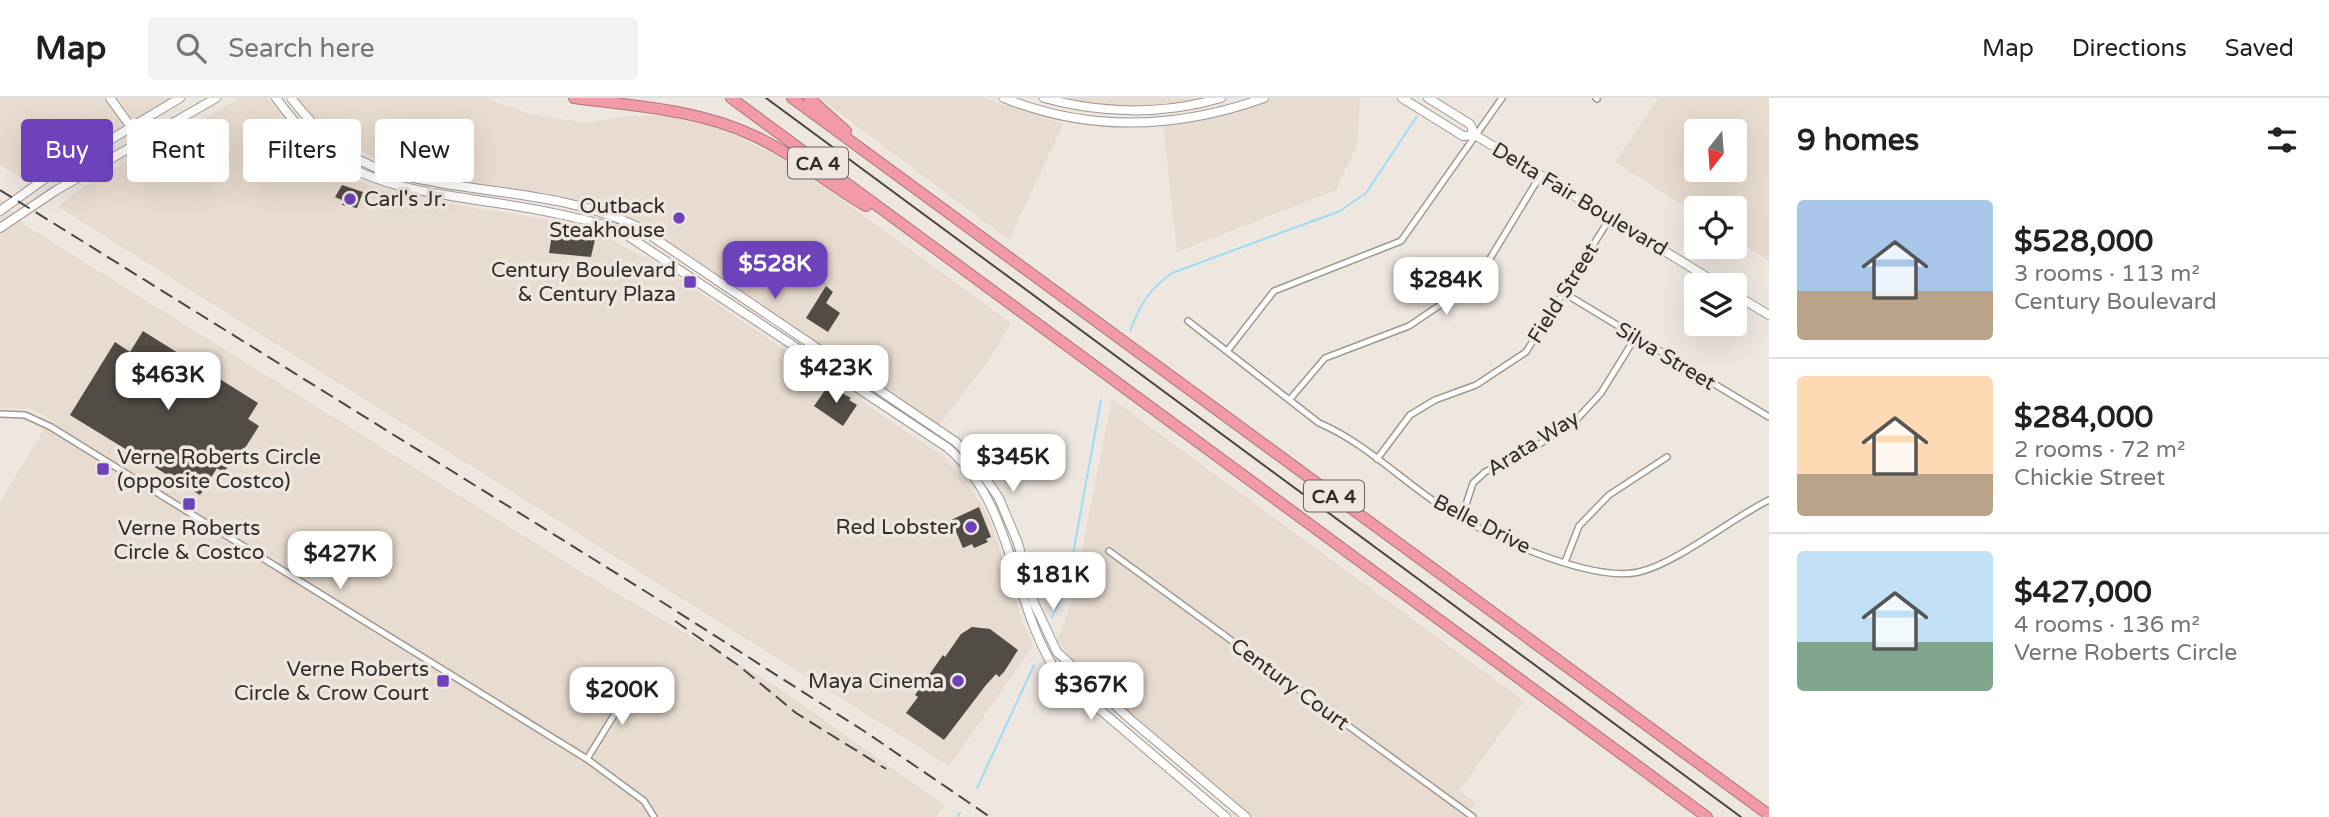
<!DOCTYPE html>
<meta charset="utf-8">
<style>
body{margin:0;font-family:"Varela Round",sans-serif;background:#f2f2f2;color:#202124;height:100vh;display:flex;flex-direction:column;font-size:26px;white-space:nowrap}
*{box-sizing:border-box;margin:0}
p{font-size:23px;color:#757577}
.icon{flex:none;width:38px;height:38px;fill:none;stroke:currentColor;stroke-width:2;stroke-linecap:round;stroke-linejoin:round}
.map{position:relative;flex:1;overflow:hidden}
.drawer{display:flex;flex-direction:column;background:#fff;width:560px}
.drawer>*{flex:none}
.hud{position:absolute;left:21px;top:21px;width:665px;height:63px;display:flex;gap:14px}
.needle{width:46px;rotate:197deg}
.tools{position:absolute;left:1684px;top:21px;display:grid;gap:14px}
.tools a{display:grid;place-items:center;width:63px;height:63px;border-radius:7px;background:#fff;box-shadow:0 7px 28px #0002;font-size:35px}
.price{position:absolute;translate:-50% -60px;padding:0 16px;border-radius:14px;background:#fff;color:#222;font-size:23px;line-height:46px;filter:drop-shadow(0 2px 4px #0008)}
.price::after{content:'';position:absolute;left:50%;top:42px;width:21px;height:16px;margin-left:-10px;background:inherit;clip-path:polygon(0 0,100% 0,50% 100%)}
.price.active{background:#6d42ba;color:#fff}
ul{padding:0;list-style:none}
li{display:flex;align-items:center;gap:21px;height:175px;padding:0 28px}
li+li{border-top:2px solid #e0e0e0}
li span{display:grid;place-items:center;flex:none;width:196px;height:140px;border-radius:7px;color:#555}
li>.icon{margin-inline-start:auto}
span .icon{width:84px;height:84px;fill:#fffc;stroke-width:1}
li b{font-size:30px}
h2{display:flex;justify-content:space-between;align-items:center;height:84px;padding:0 28px;font-size:30px}
.chip{padding:0 24px;border-radius:7px;background:#fff;box-shadow:0 7px 28px #0002;font-size:24px;line-height:63px}
.chip.active{background:#6d42ba;color:#fff}
header{display:flex;align-items:center;gap:42px;box-sizing:border-box;height:98px;padding:0 35px;background:#fff;border-bottom:2px solid #e0e0e0}
header strong{font-size:33px}
nav{display:flex;gap:38px;margin-inline-start:auto;font-size:24px}
.search{width:490px;height:63px;background:#f2f2f2;display:flex;align-items:center;gap:18px;box-sizing:border-box;padding:0 24px;border-radius:7px;color:#757577;font-size:26px}
main{display:flex;flex:1;min-height:0}
.map>svg:first-child{display:block}
.built{fill:#e8dbcf;fill-rule:evenodd}
.lines{fill:none;stroke-linecap:round;stroke-linejoin:round}
.stream{stroke:#9edbf7;stroke-width:2}
.building{fill:#524c46}
.street-casing{stroke:#9f9892;stroke-width:8}
.secondary-casing{stroke:#9f9892;stroke-width:10}
.highway-casing{stroke:#ae747b;stroke-width:12}
.street{stroke:#fff;stroke-width:5}
.secondary{stroke:#fff;stroke-width:8}
.highway{stroke:#f29ba7;stroke-width:10}
.tram{stroke:#4a4642;stroke-width:2}
.rail{stroke:#4a4642;stroke-width:2;stroke-dasharray:14 7;stroke-linecap:butt}
.poi-dot{fill:#6d42ba;stroke:#eee7e0;stroke-width:2.5}
.labels{text-anchor:middle;stroke-width:7;stroke-linejoin:round;paint-order:stroke}
.shield{fill:#eee7e0;stroke:#696561;stroke-width:2}
.shield-label{font-size:19px;font-weight:bold;fill:#302d2a}
.poi-label{font-size:21px;fill:#302d2a;stroke:#eee7e0;text-anchor:end}
.street-label{font-size:21px;fill:#302d2a;stroke:#eee7e0}
</style>
<header>
<strong>Map</strong>
<div class="search"><svg class="icon" aria-label="search" viewBox="0 0 24 24"><circle cx="10" cy="10" r="6"/><path d="M15 15l6 6"/></svg>Search here</div>
<nav><a>Map</a><a>Directions</a><a>Saved</a></nav>
</header>
<main>
<div class="map">
<svg width="1769" height="719" viewBox="0 0 1769 719">
<rect width="100%" height="100%" fill="#eee7e0"/>
<path class="built" d="M0 0H104L114 6 126 29 33 87 0 67Z
M110 0H180L133 28Z
M240 0H268L292 33 317 56 357 82 380 92 423 102 570 125 610 137 613 143 640 158H646L945 360 981 405 991 424 1020 517 1033 548 949 668 58 109 80 91 161 43 191 32 202 22Z
M297 0H484L530 16 586 25 627 18H675L722 31 793 66 1011 225 988 263 939 327 636 123 569 102 395 73 317 26Z
M819 0H984L1063 26 1009 142Z
M1044 0H1221L1133 13Z
M1273 0H1360L1357 47 1336 92 1177 154 1163 26 1191 24Z
M1658 0H1769V163L1734 141V110H1696V116L1615 64ZM1696 33H1734V72H1696Z
M0 100 25 127 596 483 776 588 944 707 936 719H0V404L47 326 50 328 48 319 31 311 0 310Z
M1112 301 1524 603 1459 693 1476 705 1465 719H1253L1081 573 1057 542 1071 506Z"/>
<g class="lines">
<path class="stream" d="M1130 233C1140 207 1149 191 1172 175L1340 113 1366 95 1417 18
M1052 519 1067 489 1101 302
M977 690 1034 567
M957 719 960 715"/>
</g>
<path class="building" d="M342 87 363 94 357 110 342 107 344 103 335 99Z
M557 126 597 133 591 159 549 155 553 130Z
M826 188 833 194 826 205 840 215 828 234 806 220Z
M143 233 258 305 248 321 259 328 236 364 232 361 224 375 217 370 200 397 70 317 115 244 130 254Z
M828 288 851 300 849 302 857 307 843 328 814 308Z
M979 409 991 439 986 441 988 444 974 450 972 446 963 450 951 422Z
M972 529 990 531 1018 552 1004 574 999 579 996 576 986 587 944 642 906 615 918 599 915 597 943 557 945 559 961 536Z"/>
<g class="lines">
<g class="street-casing">
<path id="street" d="M1596 0 1597 1
M1564 195 1769 319
M1188 223 1319 325C1364 344 1400 381 1441 408 1482 436 1591 485 1639 474 1677 465 1732 420 1769 402
M1228 252 1274 193 1401 143 1502 0
M1291 300 1325 260 1409 228 1477 182 1540 78
M0 316 25 317 51 329 587 661 644 703 654 719
M1377 361 1410 317 1435 302 1476 287 1526 254 1610 120
M1462 419 1473 385 1485 374 1526 355 1577 321 1601 295 1635 240
M1109 453 1473 719
M1565 464 1579 428 1609 397 1667 359
M587 661 635 583"/>
</g>
<g class="secondary-casing">
<path id="secondary" d="M110 0 141 43
M276 0C337 85 394 89 490 104 532 110 574 118 616 130L948 350C1015 408 1011 506 1058 576L1226 719
M291 0C313 28 339 54 372 68 395 78 421 81 445 86 510 96 578 100 638 129L956 344 972 361 999 400 1018 445 1034 505 1057 554 1130 621 1246 719
M1004 0C1091 35 1177 31 1264 0
M1044 0C1102 16 1164 17 1221 0
M1402 0 1463 38 1475 37
M1428 0 1470 26 1475 37 1720 187
M0 113 43 82 180 0
M0 130 55 93 216 0
M1734 196 1769 217"/>
</g>
<g class="highway-casing">
<path id="highway" d="M574 0C634 8 696 11 752 37 793 55 828 86 866 108
M731 0 1707 719
M792 0 1769 717
M809 0 846 33"/>
</g>
<use href="#street" class="street"/>
<use href="#secondary" class="secondary"/>
<use href="#highway" class="highway"/>
<path class="tram" d="M766 0 1741 719"/>
<path class="rail" d="M0 92 648 495 864 633 990 719
M675 523 738 567 796 615 886 671"/>
</g>
<g class="poi-dot">
<circle cx="350" cy="101" r="7"/>
<circle cx="679" cy="120" r="7"/>
<rect x="683" y="177" width="14" height="14" rx="3.5"/>
<rect x="96" y="364" width="14" height="14" rx="3.5"/>
<rect x="182" y="399" width="14" height="14" rx="3.5"/>
<circle cx="971" cy="429" r="7"/>
<rect x="436" y="576" width="14" height="14" rx="3.5"/>
<circle cx="958" cy="583" r="7"/>
</g>
<g class="labels">
<g class="shield">
<rect x="788" y="49.5" width="60" height="31" rx="5"/>
<rect x="1304" y="382.5" width="60" height="31" rx="5"/>
</g>
<g class="shield-label">
<text x="818" y="72">CA 4</text>
<text x="1334" y="405">CA 4</text>
</g>
<g class="poi-label">
<text x="364" y="108" text-anchor="start">Carl's Jr.</text>
<text x="665" y="115">Outback<tspan x="665" dy="24">Steakhouse</tspan></text>
<text x="676" y="179">Century Boulevard<tspan x="676" dy="24">&amp; Century Plaza</tspan></text>
<text x="117" y="366" text-anchor="start">Verne Roberts Circle<tspan x="117" dy="24">(opposite Costco)</tspan></text>
<text x="957" y="436">Red Lobster</text>
<text x="189" y="437" text-anchor="middle">Verne Roberts<tspan x="189" dy="24">Circle &amp; Costco</tspan></text>
<text x="429" y="578">Verne Roberts<tspan x="429" dy="24">Circle &amp; Crow Court</tspan></text>
<text x="944" y="590">Maya Cinema</text>
</g>
<g class="street-label">
<text transform="translate(1580 101) rotate(31)" y="7">Delta Fair Boulevard</text>
<text transform="translate(1563 195) rotate(-58)" y="7">Field Street</text>
<text transform="translate(1666 258) rotate(31)" y="7">Silva Street</text>
<text transform="translate(1533 345) rotate(-32)" y="7">Arata Way</text>
<text transform="translate(1482 426) rotate(27)" y="7">Belle Drive</text>
<text transform="translate(1290 586) rotate(36)" y="7">Century Court</text>
</g>
</g>
</svg>
<div class="tools">
<a><svg class="needle" viewBox="-14 -14 28 28"><path d="M0-13l5 13h-10z" fill="#e53935"/><path d="M0 13l5-13h-10z" fill="#757577"/></svg></a>
<a><svg class="icon" aria-label="locate" viewBox="0 0 24 24"><circle cx="12" cy="12" r="6"/><path d="M12 2v4M12 18v4M2 12h4M18 12h4"/></svg></a>
<a><svg class="icon" aria-label="layers" viewBox="0 0 24 24"><path d="M12 4l9 5-9 5-9-5zM3 14l9 5 9-5"/></svg></a>
</div>
<b class="price active" style="left:775px;top:203px">$528K</b>
<b class="price" style="left:1446px;top:219px">$284K</b>
<b class="price" style="left:836px;top:307px">$423K</b>
<b class="price" style="left:168px;top:314px">$463K</b>
<b class="price" style="left:1013px;top:396px">$345K</b>
<b class="price" style="left:340px;top:493px">$427K</b>
<b class="price" style="left:1053px;top:514px">$181K</b>
<b class="price" style="left:1091px;top:624px">$367K</b>
<b class="price" style="left:622px;top:629px">$200K</b>
<div class="hud">
<a class="chip active">Buy</a>
<a class="chip">Rent</a>
<a class="chip">Filters</a>
<a class="chip">New</a>
</div>
</div>
<section class="drawer">
<h2>9 homes<svg class="icon" aria-label="filters" viewBox="0 0 24 24"><path d="M4 7h16M4 17h16"/><circle cx="9" cy="7" r="2"/><circle cx="15" cy="17" r="2"/></svg></h2>
<ul>
<li><span style="background:linear-gradient(#a9c7e8 65%,#b9a48a 0)"><svg class="icon" aria-label="home" viewBox="0 0 24 24"><path d="M3 11l9-7 9 7M6 9v11h12V9"/></svg></span><div><b>$528,000</b><p>3 rooms · 113 m²</p><p>Century Boulevard</p></div></li>
<li><span style="background:linear-gradient(#ffd9b3 70%,#b9a48a 0)"><svg class="icon" aria-label="home" viewBox="0 0 24 24"><path d="M3 11l9-7 9 7M6 9v11h12V9"/></svg></span><div><b>$284,000</b><p>2 rooms · 72 m²</p><p>Chickie Street</p></div></li>
<li><span style="background:linear-gradient(#bfe0f5 65%,#7fa58c 0)"><svg class="icon" aria-label="home" viewBox="0 0 24 24"><path d="M3 11l9-7 9 7M6 9v11h12V9"/></svg></span><div><b>$427,000</b><p>4 rooms · 136 m²</p><p>Verne Roberts Circle</p></div></li>
</ul>
</section>
</main>
